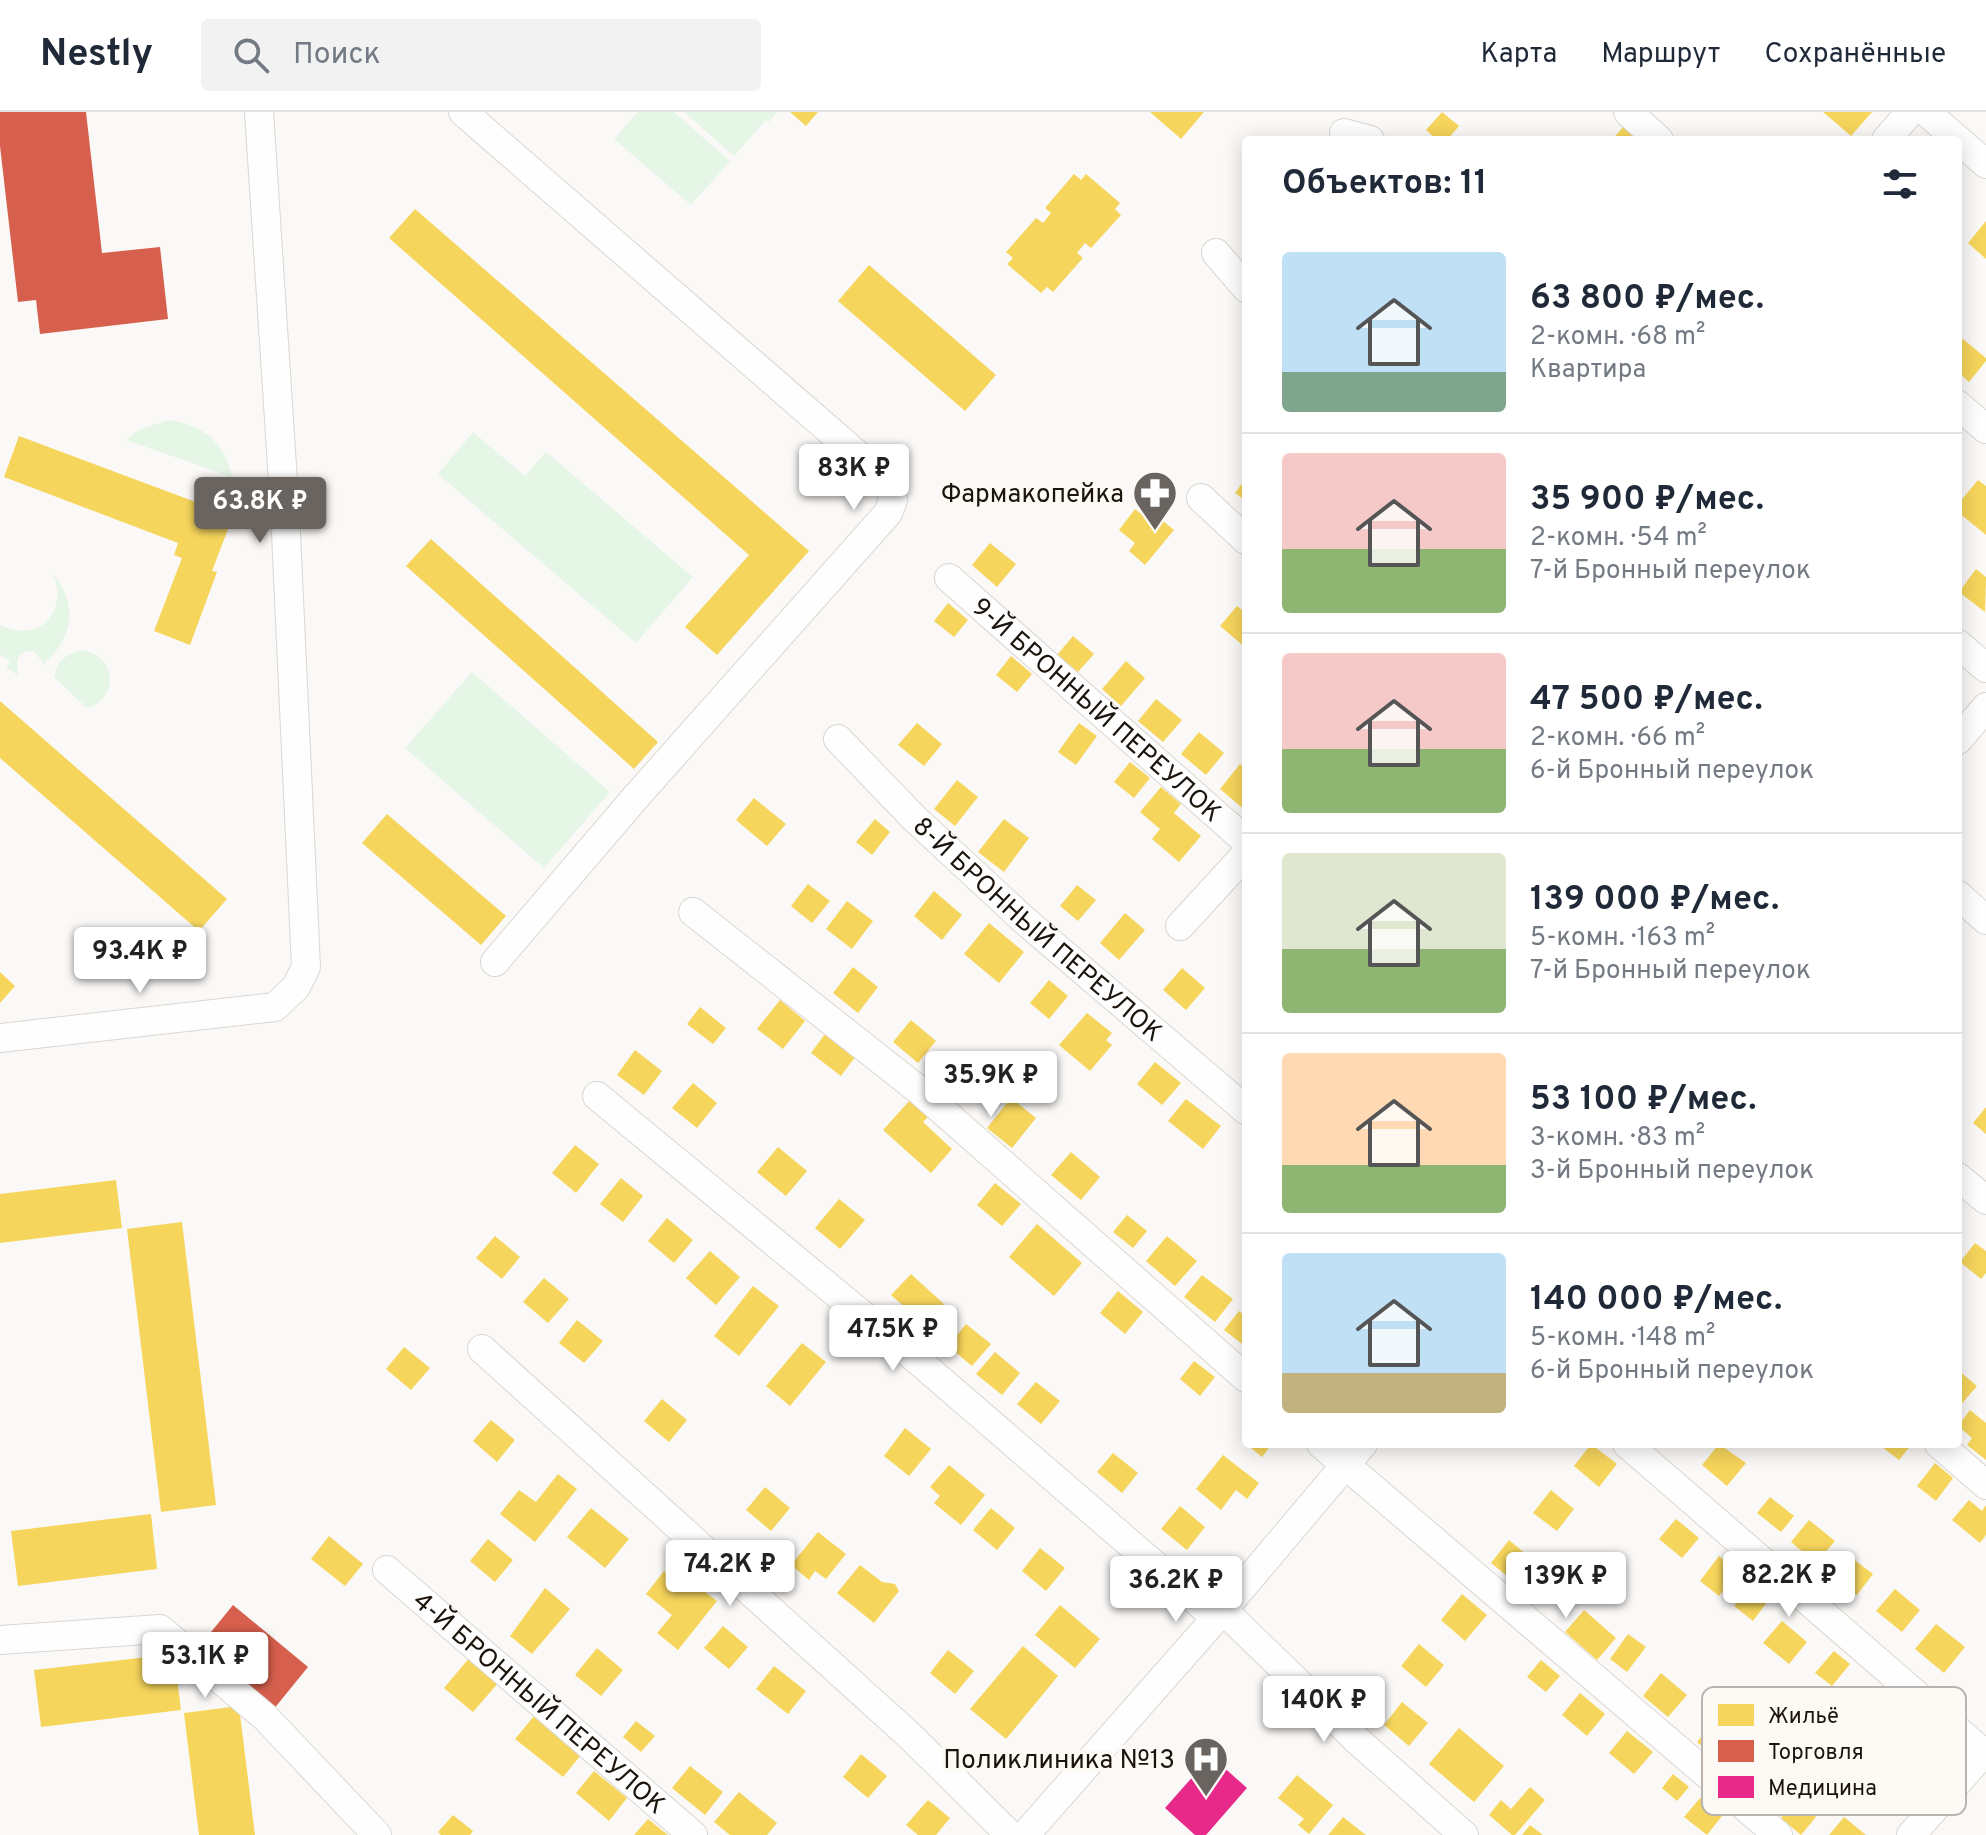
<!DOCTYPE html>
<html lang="ru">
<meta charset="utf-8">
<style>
body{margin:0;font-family:Overpass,sans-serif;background:#f2f2f3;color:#1f2937;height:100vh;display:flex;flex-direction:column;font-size:30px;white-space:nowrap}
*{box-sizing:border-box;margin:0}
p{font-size:26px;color:#747a83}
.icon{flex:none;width:44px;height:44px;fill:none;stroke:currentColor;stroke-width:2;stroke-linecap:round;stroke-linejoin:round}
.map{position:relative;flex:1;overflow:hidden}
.drawer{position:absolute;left:1242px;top:24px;width:720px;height:1312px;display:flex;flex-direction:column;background:#fff;border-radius:8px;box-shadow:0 4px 20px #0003}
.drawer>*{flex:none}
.price{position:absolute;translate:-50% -68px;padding:0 18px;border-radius:8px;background:#fff;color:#222;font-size:26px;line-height:52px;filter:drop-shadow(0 2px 4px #0008)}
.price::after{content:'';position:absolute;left:50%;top:48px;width:24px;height:18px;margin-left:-12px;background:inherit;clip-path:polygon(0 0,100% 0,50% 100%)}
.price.selected{background:#69645f;color:#fff}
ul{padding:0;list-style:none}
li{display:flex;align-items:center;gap:24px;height:200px;padding:0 40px}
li+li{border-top:2px solid #e0e1e3}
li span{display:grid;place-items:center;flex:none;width:224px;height:160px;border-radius:8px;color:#555}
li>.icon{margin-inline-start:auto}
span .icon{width:96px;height:96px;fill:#fffc;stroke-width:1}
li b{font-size:34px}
h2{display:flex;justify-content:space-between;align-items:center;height:96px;padding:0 40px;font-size:34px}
header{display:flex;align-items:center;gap:48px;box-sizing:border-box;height:112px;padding:0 40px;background:#fff;border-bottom:2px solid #e0e1e3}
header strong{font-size:38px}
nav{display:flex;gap:44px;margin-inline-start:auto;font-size:28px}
.search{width:560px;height:72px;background:#f2f2f3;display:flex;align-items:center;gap:20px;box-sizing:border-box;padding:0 28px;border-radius:8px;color:#747a83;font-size:30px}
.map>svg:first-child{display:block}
.green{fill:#e5f6e6}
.homes{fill:#f6d55c}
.shops{fill:#d6604d}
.health{fill:#e7298a}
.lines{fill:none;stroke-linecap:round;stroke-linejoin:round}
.minor-casing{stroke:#dbd6d1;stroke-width:30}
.minor{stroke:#fefefe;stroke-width:28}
.labels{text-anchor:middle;stroke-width:8;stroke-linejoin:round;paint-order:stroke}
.poi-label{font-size:26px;fill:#1b140d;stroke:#fdf9f5;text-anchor:end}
.street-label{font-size:26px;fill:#1b140d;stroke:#fdf9f5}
.key{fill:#fdf9f5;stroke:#b9b4af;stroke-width:2}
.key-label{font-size:22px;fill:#1b140d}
</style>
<header>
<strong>Nestly</strong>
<div class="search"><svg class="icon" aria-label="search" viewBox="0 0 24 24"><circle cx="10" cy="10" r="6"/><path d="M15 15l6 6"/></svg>Поиск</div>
<nav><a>Карта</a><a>Маршрут</a><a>Сохранённые</a></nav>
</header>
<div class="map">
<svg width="1986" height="1723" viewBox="0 0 1986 1723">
<rect width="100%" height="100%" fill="#fbf9f7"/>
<path class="green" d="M638 0H674L730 49 691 93 614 27Z
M684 0H777L769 10 766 8 734 44Z
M169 308C204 313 225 331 232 365L126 328 140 317Z
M473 320 525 364 546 340 693 465 636 531 438 362Z
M51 459C79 492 74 525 43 553L42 549 33 539C16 538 15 551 19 564L6 555 10 550 0 542V513C40 533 71 497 51 459Z
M82 538C117 544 120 586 87 596L54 565C57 549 66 541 82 538Z
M472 560 610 680 544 756 405 636Z"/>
<path class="homes" d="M790 0H818L806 14Z
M1150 0H1204L1181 27Z
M1442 0 1459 14 1447 28H1437L1426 18Z
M1823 0H1872L1851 24Z
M1623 15 1638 28H1612Z
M1074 62 1081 68 1086 62 1120 91 1115 97 1121 103 1091 136 1085 131 1077 141 1083 146 1053 180 1047 175 1041 181 1007 152 1013 146 1006 140 1036 106 1043 111 1051 101 1045 96Z
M415 97 809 439 717 543 685 515 749 443 389 126Z
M1986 109V147L1968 131Z
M869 153 996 263 965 299 838 189Z
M1963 227 1986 246V249L1969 270 1958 260V232Z
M19 324 233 404 212 459 217 460 190 533 154 519 182 446 174 443 178 431 4 365Z
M1246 366V389L1235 381Z
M1978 368 1986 374V423L1958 400V392Z
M1135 397 1157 415 1162 408 1174 418 1145 453 1129 439 1135 431 1119 418Z
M431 427 658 630 634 657 406 454Z
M990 431 1016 452 997 475 972 453Z
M1976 457 1986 465 1985 500 1959 480Z
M948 491 968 508 954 525 934 509Z
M1237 494 1246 501V536L1220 514Z
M1073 524 1094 542 1078 560 1057 543Z
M1011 544 1032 562 1017 580 996 563Z
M1126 549 1145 566 1121 594 1102 577Z
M1156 587 1182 608 1163 630 1138 609Z
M0 589 227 787 199 819 0 646Z
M917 611 942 632 924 654 898 633Z
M1079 611 1097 624 1076 653 1058 640Z
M1199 620 1224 641 1206 663 1181 642Z
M1130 650 1150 666 1134 686 1114 670Z
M1240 652 1246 657V699L1220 677Z
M957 668 978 685 955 714 934 697Z
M1161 675 1181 692 1174 701 1201 724 1179 750 1152 727 1160 717 1140 700Z
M754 686 786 712 767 734 736 708Z
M387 702 506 804 481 833 362 731Z
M875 707 890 720 872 743 856 730Z
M1004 707 1029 726 1004 760 978 740Z
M808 772 830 789 812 811 791 794Z
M1077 773 1096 788 1078 809 1060 794Z
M934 779 962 803 942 828 914 804Z
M847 789 873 809 852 837 826 817Z
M1125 801 1145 818 1119 848 1100 831Z
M989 811 1024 840 999 871 964 842Z
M853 855 878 875 858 901 833 881Z
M1182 856 1205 876 1186 898 1163 878Z
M0 860 15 874 0 891Z
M1049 868 1068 884 1049 907 1030 891Z
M780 888 805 909 783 937 757 917Z
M700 895 726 916 713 932 687 912Z
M1087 901 1112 921 1106 928 1112 933 1090 959 1059 933Z
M911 908 936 929 918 951 893 930Z
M825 922 855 945 841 964 811 941Z
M635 938 662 959 644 983 617 963Z
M1155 950 1181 971 1162 993 1137 972Z
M693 971 717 991 697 1016 672 996Z
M1011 986 1036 1006 1012 1036 987 1016Z
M911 987 929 1004 923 1010 952 1037 931 1061 883 1018Z
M1186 987 1221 1014 1203 1037 1168 1009Z
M1986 995V1022L1973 1011Z
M575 1033 599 1052 576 1081 552 1061Z
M778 1035 807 1059 786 1084 757 1060Z
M1071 1040 1100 1065 1081 1088 1051 1063Z
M621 1066 643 1084 623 1110 600 1092Z
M116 1068 122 1116 0 1131V1082Z
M995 1071 1021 1092 1002 1114 977 1093Z
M839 1087 865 1108 840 1137 815 1116Z
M1127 1103 1147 1119 1133 1136 1113 1120Z
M667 1106 693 1128 674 1151 648 1129Z
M182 1110 216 1393 161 1400 127 1117Z
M1037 1112 1082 1151 1054 1184 1009 1145Z
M495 1124 520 1145 502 1167 476 1146Z
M1167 1124 1197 1149 1175 1174 1146 1149Z
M1975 1131 1986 1139V1161L1981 1167 1960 1150Z
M710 1139 740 1165 716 1193 686 1166Z
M911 1162 944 1192 925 1213 891 1183Z
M1202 1163 1233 1187 1215 1210 1184 1185Z
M544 1166 569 1187 548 1211 523 1190Z
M753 1174 779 1194 739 1244 714 1224Z
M1118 1179 1143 1200 1125 1222 1100 1201Z
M1239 1199 1246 1205V1235L1224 1218Z
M577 1208 603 1229 584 1251 559 1231Z
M966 1212 991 1232 972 1254 948 1234Z
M802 1231 826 1250 790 1294 766 1274Z
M404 1235 430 1256 411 1278 386 1257Z
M995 1240 1020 1261 1002 1283 976 1262Z
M1194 1249 1215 1265 1200 1284 1180 1267Z
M1958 1258 1977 1274 1958 1296Z
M1036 1270 1060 1289 1041 1312 1017 1292Z
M662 1287 687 1308 669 1330 644 1309Z
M1970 1298 1986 1311V1348L1967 1333 1972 1326 1958 1314Z
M491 1308 515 1328 497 1350 473 1329Z
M905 1316 931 1337 909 1364 884 1344Z
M1246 1332H1272L1262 1345Z
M1591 1332 1617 1352 1599 1375 1574 1354Z
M1719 1332 1746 1351 1727 1374 1702 1353Z
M1878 1332H1912L1899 1348Z
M1113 1341 1138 1361 1122 1381 1097 1360Z
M1223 1343 1259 1371 1247 1387 1236 1378 1221 1398 1196 1377Z
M1935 1351 1953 1366 1936 1389 1917 1374Z
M949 1353 985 1383 961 1413 934 1391 940 1384 930 1375Z
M558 1362 577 1377 535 1430 500 1402 519 1378 536 1390Z
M765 1375 790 1396 771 1419 746 1398Z
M1551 1378 1574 1397 1557 1419 1533 1401Z
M1770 1385 1794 1404 1781 1420 1757 1401Z
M1969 1388 1982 1399 1986 1393V1423L1980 1431 1952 1408Z
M1180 1394 1205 1415 1187 1438 1161 1417Z
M591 1396 629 1427 605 1456 567 1425Z
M991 1396 1015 1416 997 1438 973 1418Z
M151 1402 157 1457 18 1474 11 1419Z
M1676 1407 1699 1426 1682 1446 1659 1427Z
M1809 1408 1835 1429 1816 1451 1791 1430Z
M818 1420 846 1442 826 1467 815 1459 809 1468 791 1453Z
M329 1424 363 1452 345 1474 311 1447Z
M488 1427 513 1448 495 1470 470 1449Z
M1509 1428 1534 1449 1516 1471 1491 1451Z
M1040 1436 1065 1456 1046 1479 1022 1459Z
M1845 1441 1873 1462 1857 1483 1829 1462Z
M1719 1444 1738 1459 1719 1484 1700 1469Z
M860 1453 882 1470 895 1472 899 1479 874 1511 837 1481Z
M664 1459 690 1480 696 1473 717 1489 678 1538 657 1521 672 1503 646 1482Z
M1751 1472 1770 1486 1753 1509 1734 1494Z
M545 1476 570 1497 532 1542 510 1524Z
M1895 1477 1920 1498 1902 1520 1876 1499Z
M1462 1482 1487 1503 1465 1529 1441 1508Z
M1060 1493 1100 1527 1075 1556 1035 1523Z
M1584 1498 1616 1526 1597 1548 1565 1520Z
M1782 1509 1807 1530 1789 1552 1763 1531Z
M1936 1512 1965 1535 1944 1561 1915 1537Z
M723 1514 748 1535 729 1557 704 1536Z
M1628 1522 1646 1535 1627 1560 1610 1547Z
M1419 1532 1444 1553 1426 1575 1401 1554Z
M1023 1534 1058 1564 1006 1627 970 1597Z
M597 1536 623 1558 601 1584 575 1563Z
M948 1538 974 1559 955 1582 930 1561Z
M1834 1539 1850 1552 1832 1574 1815 1561Z
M174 1542 181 1598 41 1615 34 1558Z
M470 1545 499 1570 473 1600 444 1576Z
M1541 1548 1560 1564 1546 1580 1527 1565Z
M774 1554 806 1579 788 1602 756 1577Z
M1661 1561 1687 1583 1668 1605 1643 1584Z
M1580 1581 1605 1602 1587 1624 1562 1603Z
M1402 1590 1428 1611 1409 1634 1384 1613Z
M239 1594 255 1723H199L184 1601Z
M534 1604 581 1643 563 1665 515 1627Z
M1715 1608 1741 1629 1722 1651 1697 1630Z
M636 1609 655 1624 641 1640 623 1625Z
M1459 1616 1504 1654 1474 1690 1429 1652Z
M1627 1619 1653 1640 1634 1662 1609 1641Z
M861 1642 887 1664 868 1686 843 1665Z
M690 1654 723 1680 705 1703 672 1676Z
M594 1659 627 1686 609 1709 576 1681Z
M1673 1662 1689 1675 1677 1689 1662 1676Z
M1297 1663 1333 1693 1309 1722 1298 1713 1304 1707 1278 1686Z
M1530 1675 1545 1688 1515 1723H1512L1489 1703 1501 1688 1511 1697Z
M739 1680 777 1711 767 1723H730L714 1710Z
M1700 1686 1722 1704 1707 1723 1684 1705Z
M928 1688 950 1706 936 1723H918L906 1713Z
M1796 1688 1816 1705 1801 1723 1781 1706Z
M453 1703 473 1719 470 1723H441L438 1720Z
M1343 1705 1366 1723H1328Z
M1844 1705 1866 1723H1829Z
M648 1707 668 1723H634Z
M1530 1713 1543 1723H1522Z"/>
<path class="shops" d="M0 0H86L102 141 160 135 168 207 40 222 36 188 18 190 0 34Z
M233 1493 308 1555 273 1598 198 1536Z"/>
<path class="health" d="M1211 1644 1247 1676 1206 1723H1195L1165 1696Z"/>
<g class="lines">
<g class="minor-casing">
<g id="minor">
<path d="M463 0 889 370 893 388 888 401 635 686 495 850"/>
<path d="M1628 0 1659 28"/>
<path d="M1926 0 1986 52"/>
<path d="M1344 21 1370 28"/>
<path d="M1886 28 1910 0"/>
<path d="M1216 141 1246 176"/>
<path d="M1958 293 1986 317"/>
<path d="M1201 386 1246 428"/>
<path id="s1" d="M949 466 1246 729"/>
<path d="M1958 532 1986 556"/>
<path id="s2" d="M838 627 913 705 1024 808 1246 998"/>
<path d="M1958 628 1986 595"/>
<path d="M1958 783 1986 808"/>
<path d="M693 800 920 979 1246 1266"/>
<path d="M1180 814 1246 742"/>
<path d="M0 926 275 895 296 875 306 855 285 400 259 0"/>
<path d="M597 984 922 1252 1216 1506"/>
<path d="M1958 1065 1986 1088"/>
<path d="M482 1237 910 1624 1010 1723"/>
<path d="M1321 1332 1778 1723"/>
<path d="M1627 1332 1986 1643"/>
<path d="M1939 1332 1986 1373"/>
<path id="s3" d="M387 1458 693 1723"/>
<path d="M1223 1498 1358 1629 1464 1723"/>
<path d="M0 1528 160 1517 265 1605 377 1723"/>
<path d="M1025 1723 1223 1498 1363 1332"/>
<path d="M1911 1723 1986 1638"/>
</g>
</g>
<use href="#minor" class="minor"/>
</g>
<defs>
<g id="pharmacy-pin" transform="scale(2.3)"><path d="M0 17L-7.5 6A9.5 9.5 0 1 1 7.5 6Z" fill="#69645f" stroke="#fdf9f5"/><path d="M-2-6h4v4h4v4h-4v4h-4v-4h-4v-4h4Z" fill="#fff"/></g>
<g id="hospital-pin" transform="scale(2.3)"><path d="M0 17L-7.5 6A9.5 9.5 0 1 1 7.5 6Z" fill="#69645f" stroke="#fdf9f5"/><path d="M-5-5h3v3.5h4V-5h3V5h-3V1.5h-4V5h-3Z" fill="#fff"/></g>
</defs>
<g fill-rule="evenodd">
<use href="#pharmacy-pin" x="1155" y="381"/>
<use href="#hospital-pin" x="1206" y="1647"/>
</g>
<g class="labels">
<g class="poi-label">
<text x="1124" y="390">Фармакопейка</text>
<text x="1175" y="1656">Поликлиника №13</text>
</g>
<g class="street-label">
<text dy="9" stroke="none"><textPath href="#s1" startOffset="198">9-Й БРОННЫЙ ПЕРЕУЛОК</textPath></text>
<text dy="9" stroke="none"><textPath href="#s2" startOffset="276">8-Й БРОННЫЙ ПЕРЕУЛОК</textPath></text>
<text dy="9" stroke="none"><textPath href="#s3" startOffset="202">4-Й БРОННЫЙ ПЕРЕУЛОК</textPath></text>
</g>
</g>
<rect x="1702" y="1575" width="264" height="128" rx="12" class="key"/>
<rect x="1718" y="1592" width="36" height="22" fill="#f6d55c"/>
<rect x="1718" y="1628" width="36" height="22" fill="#d6604d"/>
<rect x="1718" y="1664" width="36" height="22" fill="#e7298a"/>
<g class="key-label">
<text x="1768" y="1611">Жильё</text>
<text x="1768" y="1647">Торговля</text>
<text x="1768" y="1683">Медицина</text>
</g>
</svg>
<b class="price" style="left:854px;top:400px">83K ₽</b>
<b class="price selected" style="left:260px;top:433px">63.8K ₽</b>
<b class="price" style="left:140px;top:883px">93.4K ₽</b>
<b class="price" style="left:991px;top:1007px">35.9K ₽</b>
<b class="price" style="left:893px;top:1261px">47.5K ₽</b>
<b class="price" style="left:730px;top:1496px">74.2K ₽</b>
<b class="price" style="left:1789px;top:1507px">82.2K ₽</b>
<b class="price" style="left:1566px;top:1508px">139K ₽</b>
<b class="price" style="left:1176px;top:1512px">36.2K ₽</b>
<b class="price" style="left:205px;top:1588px">53.1K ₽</b>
<b class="price" style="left:1324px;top:1632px">140K ₽</b>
<section class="drawer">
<h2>Объектов: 11<svg class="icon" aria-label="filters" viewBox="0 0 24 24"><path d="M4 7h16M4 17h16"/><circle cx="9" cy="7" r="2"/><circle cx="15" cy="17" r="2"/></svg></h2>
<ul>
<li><span style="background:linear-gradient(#bfe0f5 75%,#7fa58c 0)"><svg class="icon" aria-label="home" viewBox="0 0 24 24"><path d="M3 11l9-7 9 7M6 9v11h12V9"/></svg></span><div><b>63 800 ₽/мес.</b><p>2-комн. · 68 m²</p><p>Квартира</p></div></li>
<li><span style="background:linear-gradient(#f6c9c9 60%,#8fb573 0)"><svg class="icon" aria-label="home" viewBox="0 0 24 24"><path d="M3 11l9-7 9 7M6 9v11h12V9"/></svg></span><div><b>35 900 ₽/мес.</b><p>2-комн. · 54 m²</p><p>7-й Бронный переулок</p></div></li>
<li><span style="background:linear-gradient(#f6c9c9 60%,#8fb573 0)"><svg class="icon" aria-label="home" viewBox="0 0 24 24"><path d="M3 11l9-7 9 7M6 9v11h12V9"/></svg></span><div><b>47 500 ₽/мес.</b><p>2-комн. · 66 m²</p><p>6-й Бронный переулок</p></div></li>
<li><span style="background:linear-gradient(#dfe7d0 60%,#8fb573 0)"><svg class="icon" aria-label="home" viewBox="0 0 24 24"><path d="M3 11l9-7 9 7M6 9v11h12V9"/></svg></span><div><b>139 000 ₽/мес.</b><p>5-комн. · 163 m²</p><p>7-й Бронный переулок</p></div></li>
<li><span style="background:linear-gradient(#ffd9b3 70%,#8fb573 0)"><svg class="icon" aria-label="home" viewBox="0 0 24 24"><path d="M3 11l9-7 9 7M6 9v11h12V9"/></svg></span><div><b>53 100 ₽/мес.</b><p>3-комн. · 83 m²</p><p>3-й Бронный переулок</p></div></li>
<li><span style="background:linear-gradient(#bfe0f5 75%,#c2b280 0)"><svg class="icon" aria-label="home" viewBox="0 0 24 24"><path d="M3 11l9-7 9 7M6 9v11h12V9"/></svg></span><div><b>140 000 ₽/мес.</b><p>5-комн. · 148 m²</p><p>6-й Бронный переулок</p></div></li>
</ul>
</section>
</div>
